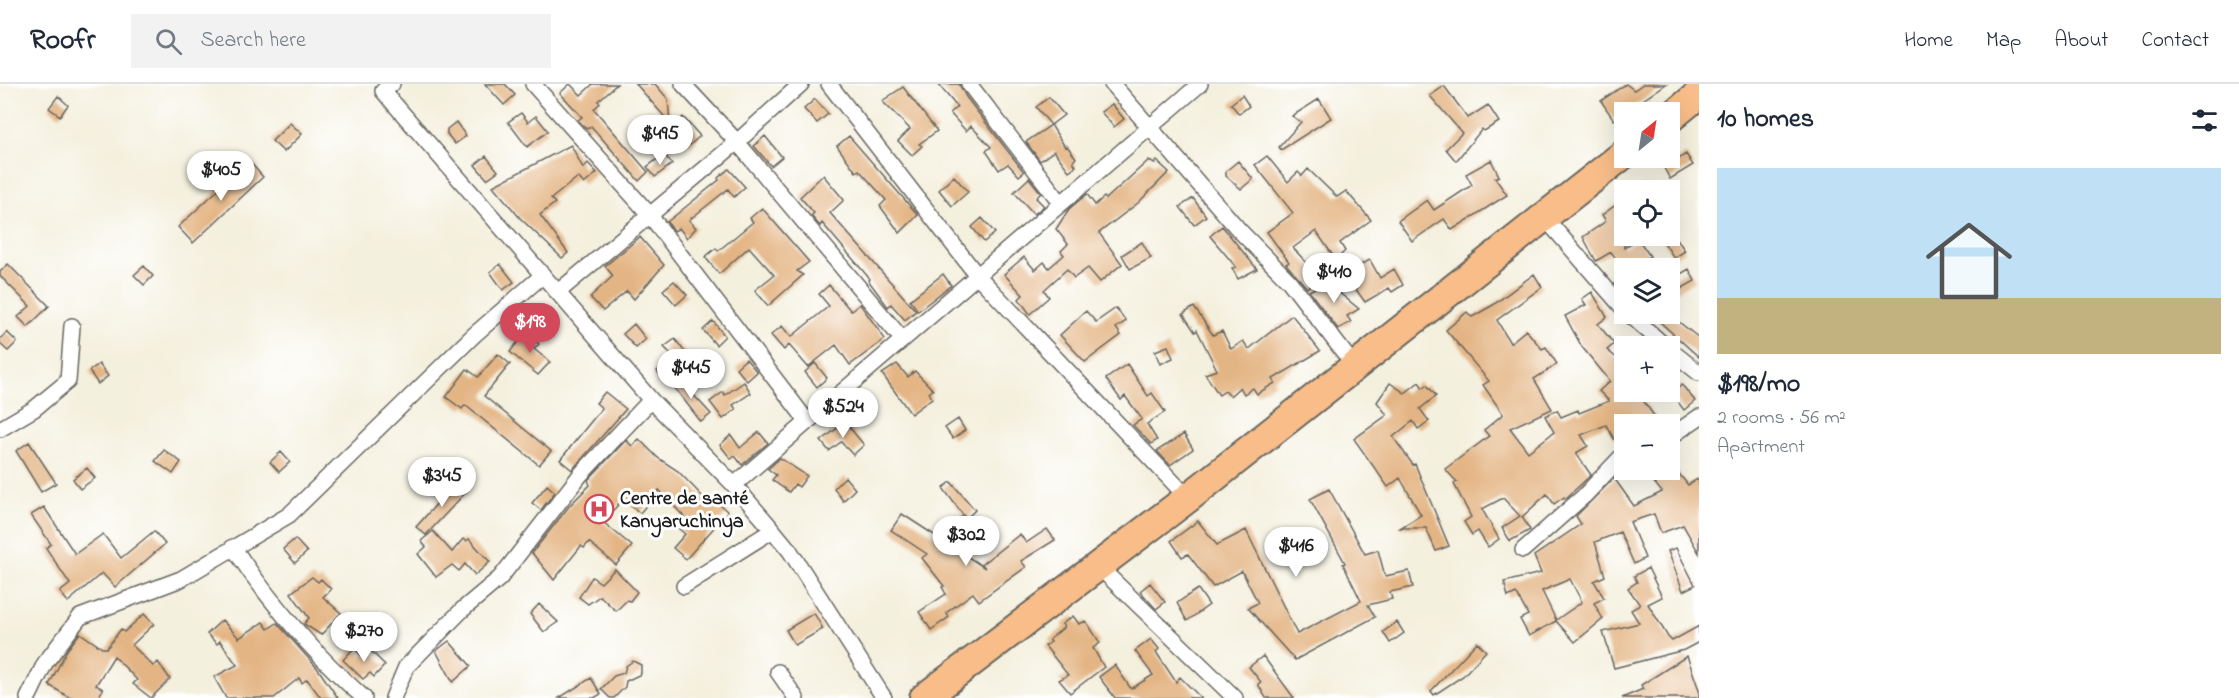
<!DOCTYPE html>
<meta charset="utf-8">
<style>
body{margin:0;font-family:"Indie Flower",sans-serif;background:#f2f2f3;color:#1f2937;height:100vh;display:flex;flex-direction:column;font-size:22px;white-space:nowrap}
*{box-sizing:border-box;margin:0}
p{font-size:20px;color:#747a83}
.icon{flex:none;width:33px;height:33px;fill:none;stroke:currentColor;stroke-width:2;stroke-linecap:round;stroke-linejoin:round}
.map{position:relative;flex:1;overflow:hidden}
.details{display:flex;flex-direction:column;background:#fff;width:540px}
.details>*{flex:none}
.needle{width:39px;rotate:30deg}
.fabs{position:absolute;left:1614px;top:18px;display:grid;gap:12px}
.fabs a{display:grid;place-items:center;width:66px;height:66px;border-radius:0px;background:#fff;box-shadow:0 6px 24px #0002;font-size:30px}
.price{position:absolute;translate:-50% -51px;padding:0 14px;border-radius:21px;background:#fff;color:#222;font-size:20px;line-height:39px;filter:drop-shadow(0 2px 3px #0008)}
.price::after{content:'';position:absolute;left:50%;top:36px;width:18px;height:14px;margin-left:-9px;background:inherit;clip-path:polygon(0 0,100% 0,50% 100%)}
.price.selected{background:#d1495b;color:#fff}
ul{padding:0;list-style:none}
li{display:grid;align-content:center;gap:12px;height:318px;padding:0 18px}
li+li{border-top:2px solid #e0e1e3}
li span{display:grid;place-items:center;height:186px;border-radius:0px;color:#555}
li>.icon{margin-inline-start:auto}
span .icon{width:108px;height:108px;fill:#fffc;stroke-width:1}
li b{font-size:26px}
h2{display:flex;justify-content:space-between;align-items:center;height:72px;padding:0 18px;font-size:26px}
header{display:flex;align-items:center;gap:36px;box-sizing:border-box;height:84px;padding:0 30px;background:#fff;border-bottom:2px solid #e0e1e3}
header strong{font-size:28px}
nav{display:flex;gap:33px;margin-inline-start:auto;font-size:21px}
.search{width:420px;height:54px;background:#f2f2f3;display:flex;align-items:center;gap:15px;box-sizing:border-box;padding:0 21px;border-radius:0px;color:#747a83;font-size:22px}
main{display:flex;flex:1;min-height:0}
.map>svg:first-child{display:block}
.building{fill:#e4b584;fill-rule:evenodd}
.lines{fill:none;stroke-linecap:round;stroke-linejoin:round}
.street-casing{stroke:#686660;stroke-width:18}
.highway-casing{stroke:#686660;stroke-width:32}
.street{stroke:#fff;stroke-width:15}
.highway{stroke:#f8bd89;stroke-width:28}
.labels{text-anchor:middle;stroke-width:6;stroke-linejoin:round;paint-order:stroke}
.poi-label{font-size:20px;font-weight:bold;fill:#1c1c1c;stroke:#fff;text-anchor:start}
</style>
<header>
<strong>Roofr</strong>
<div class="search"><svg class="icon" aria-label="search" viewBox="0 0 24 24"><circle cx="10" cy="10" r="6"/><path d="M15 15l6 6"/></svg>Search here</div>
<nav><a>Home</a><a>Map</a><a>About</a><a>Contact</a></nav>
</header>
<main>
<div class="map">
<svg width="1699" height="614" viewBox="0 0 1699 614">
<rect width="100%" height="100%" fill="#fff"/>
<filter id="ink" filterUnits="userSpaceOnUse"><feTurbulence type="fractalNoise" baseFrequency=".0167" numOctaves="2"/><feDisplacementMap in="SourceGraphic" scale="12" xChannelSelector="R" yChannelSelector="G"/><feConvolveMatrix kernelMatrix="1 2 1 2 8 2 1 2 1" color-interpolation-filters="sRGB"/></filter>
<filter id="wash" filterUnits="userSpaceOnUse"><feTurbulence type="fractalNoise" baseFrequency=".008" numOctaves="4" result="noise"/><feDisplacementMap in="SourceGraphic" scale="24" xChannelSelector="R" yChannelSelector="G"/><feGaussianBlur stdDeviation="1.35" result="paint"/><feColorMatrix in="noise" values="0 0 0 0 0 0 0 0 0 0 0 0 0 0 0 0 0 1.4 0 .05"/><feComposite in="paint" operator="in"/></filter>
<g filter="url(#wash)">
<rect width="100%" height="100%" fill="#f4f0de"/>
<g id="blocks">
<path class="building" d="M485 0H505L515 11 504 21Z
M570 0 581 11 593 0H617L598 17 600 19 594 25 648 88 639 97 591 42 587 45 578 36 582 33 560 9Z
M636 0H655L668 15 670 39Z
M938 0H959L966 13 1024 88 1019 92 1008 80 999 86 986 67 991 63 971 42 966 47 950 29 957 23Z
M1626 0 1634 6 1643 0H1666L1614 36 1601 17Z
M1444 2 1468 34 1488 21 1499 38 1484 47 1482 45 1456 77 1446 65 1462 49 1430 12Z
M903 3 937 47 919 60 922 62 912 71 898 57 910 45 882 17Z
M1242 11 1249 22 1239 30 1231 20Z
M58 12 68 21 60 32 49 24Z
M1049 13 1064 31 1051 41 1065 63 1067 62 1076 74 1073 77 1076 82 1069 87 1054 67 1040 77 1026 58 1051 41 1036 23Z
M815 15 828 30 817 39 804 25Z
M1319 15 1331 34 1281 66 1279 63 1301 38 1292 32Z
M1112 20 1124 35 1114 43 1101 28Z
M521 29 528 38 536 32 548 47 527 63 508 38Z
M683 33 700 52 690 61 673 42Z
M456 38 466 52 455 60 447 50V45Z
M290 39 302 50 284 68 272 57Z
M765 52 782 73 771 82 754 62Z
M849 52 918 131 900 149 880 122 886 116 859 86 856 88 837 62Z
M571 61 583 84 588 79 597 89 584 100 578 93 551 115 555 119 540 131 568 169 562 174 520 134 493 102Z
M664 70 672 80 655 93 647 83Z
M1686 70 1693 81 1670 95 1664 84Z
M486 72 498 87 487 95 475 81Z
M1267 72 1288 98 1298 88 1302 92 1308 85 1337 113 1346 107 1371 136 1340 159 1345 167 1336 176 1316 147 1293 164 1319 192 1307 204 1286 180 1289 178 1267 148 1293 129 1255 81Z
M1149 76 1154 80 1157 77 1169 88 1138 119 1099 149 1122 180 1100 198 1088 184 1074 194 1067 185 1044 206 1049 213 1030 230 1019 215 1023 211 1004 190 1024 173 1035 186 1044 178 1049 184 1064 171 1061 167 1068 160 1056 145 1069 125 1087 110 1095 121 1104 113 1106 115Z
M1491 76 1499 92 1495 94 1507 111 1452 146 1444 135 1412 157 1398 137 1427 116 1434 126 1472 101 1466 90Z
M249 77 263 93 193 159 178 143Z
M1238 77 1253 95 1241 105 1226 92V87Z
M729 85 745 103 734 113 728 105 689 136 696 144 687 154 679 144 674 147 667 138 719 96 718 94Z
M823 91 844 116 830 129 916 227 905 236 891 220 888 223 868 196 870 195 822 139 820 142 811 132 814 129 800 113Z
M954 92 968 108 952 122 939 106Z
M1029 94 1041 109 1036 114 1044 122 1034 130 1014 108Z
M1193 114 1206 132 1194 141 1180 123Z
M1624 115V164L1638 155 1650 172 1633 184 1624 185 1611 168 1596 177 1583 153 1606 137 1602 131Z
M762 124 809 178 797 187 803 191 768 222 755 206 774 191 749 163 719 190 705 173 716 164 718 167 753 138 750 134Z
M982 134 995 149 984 158 972 143Z
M1222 142 1257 185 1238 195 1232 184 1236 183 1210 152Z
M1674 150 1685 167 1674 174 1663 157Z
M640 153 664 181 634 215 627 207 603 227 590 213 613 192 605 182Z
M1142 158 1151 174 1130 185 1122 171Z
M1370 176 1380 194 1394 185 1403 201 1392 208 1389 204 1365 218 1344 189Z
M8 180 49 222 28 243 18 233 30 222 0 192V188Z
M500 180 514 198 503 206 490 188Z
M144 182 153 192 144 201 134 191Z
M1689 185 1695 197 1670 211V196Z
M943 190 951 201 918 227 910 216Z
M1534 190 1542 203 1497 236 1510 259 1526 246 1542 265 1546 263 1557 280 1534 295 1552 325 1510 344 1528 368 1554 348 1545 332 1557 326 1561 333 1578 326 1579 329 1609 317 1599 307 1610 297 1582 263 1565 232 1586 221 1582 215 1592 208 1607 233 1598 240 1614 260 1607 266 1624 280V308H1637L1660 340H1624V349L1614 355 1606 341 1581 351 1588 362 1576 369 1591 391 1565 415 1564 413 1554 420 1547 410 1522 433 1530 446 1510 457 1502 444 1520 432 1503 414 1482 425 1499 455 1488 463 1478 447 1472 451 1464 438 1471 433 1454 400 1457 398 1445 385 1489 352 1484 346 1503 330 1483 301 1489 297 1446 246 1467 228 1472 233 1493 221Z
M674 197 687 211 676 221 663 206Z
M1326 198 1359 225 1347 232 1351 238 1338 245 1309 207Z
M829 201 851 227 860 220 885 255 850 281 836 261 808 283 789 261 784 266 771 251 782 242 791 253 829 222 819 210Z
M1194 223 1213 251 1222 247 1231 265 1243 257 1249 265 1292 231 1320 267 1273 295 1275 299 1257 310 1253 304 1244 310 1240 303 1230 312 1225 307 1219 311 1205 290 1217 286 1197 246 1195 248 1183 230Z
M1116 224 1126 237 1116 244 1121 251 1085 278 1060 251 1086 227 1096 238Z
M1651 230H1669L1699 254V273Z
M713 237 725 252 716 261 703 246Z
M634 240 646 255 636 264 623 250Z
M7 248 17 258 8 267 0 260V255Z
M525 249 539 260 534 265 550 278 538 291 510 268Z
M675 255 685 268 676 275 664 263Z
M1168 262 1173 274 1160 280 1155 267Z
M498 270 510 280 484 312 551 367 539 381 465 321 462 325 446 313 467 285 478 293Z
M746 275 757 288 747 297 736 284Z
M667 279 678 292 668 301 657 287Z
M815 279 827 294 817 303 805 288Z
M99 280 108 292 98 300 89 287Z
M897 280 908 293 915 287 933 306 929 309 932 314 911 330 882 290Z
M1127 280 1148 312 1152 309 1165 328 1147 340 1157 356 1151 360 1133 341 1142 335 1125 312 1121 316 1106 295Z
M678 294 711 330 701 338 671 299Z
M744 298 751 309 733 321 736 325 723 335 710 318 723 308 725 311Z
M1419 298 1423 304 1427 301 1436 312 1420 325 1429 337 1418 345 1413 337 1393 353 1413 381 1415 380 1449 462 1436 467 1426 444H1400L1421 431 1400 394 1388 403 1354 355 1387 331 1377 318 1390 299 1405 309Z
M1682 301 1695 317 1684 326 1671 309Z
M605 308 626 325 572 386 560 376 602 324 596 319Z
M958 335 965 346 953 355 945 344Z
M845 338 864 361 853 371 841 358 829 367 821 357Z
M759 348 768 359 742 381 735 372 731 375 720 361 731 351 740 364Z
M1184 350 1193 365 1170 381 1157 367Z
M639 355 658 374 678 387 705 415 709 411 728 428 686 475 673 464 685 450 679 445 687 436 659 406 640 429 623 415 603 438 632 462 616 481 589 458 584 464 581 462 554 496 532 469 570 421 590 401 588 396 626 356 632 362Z
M29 358 56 399 41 408 16 367Z
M164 366 181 378 173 390 155 377Z
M281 368 290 378 279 388 270 378Z
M780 374 807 392 799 403 795 400 789 408 772 396 776 391 768 385Z
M87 384 95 394 80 405 73 395Z
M1644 386H1676L1688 401 1699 394V469L1683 441 1661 449 1654 430 1630 438 1645 474 1634 480 1620 448 1595 458 1605 492 1594 497 1604 514 1594 519 1603 535 1575 558 1556 537 1529 552 1520 535 1528 531 1516 509 1508 513 1504 498 1541 489 1534 472 1581 440 1576 432 1614 394 1634 422 1662 408ZM1570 495 1582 518 1556 536 1542 507Z
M845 393 855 405 843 417 834 404Z
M457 397 467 407 426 451 416 443Z
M951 398 975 426 966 435 943 404Z
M547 401 555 408 541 426 532 419Z
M1329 405 1365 470 1378 466 1385 492 1409 487 1413 503 1390 508 1392 515 1368 521 1375 533 1295 576 1248 524 1258 519 1242 487 1213 503 1188 470 1182 473 1171 457 1198 437 1217 461 1246 446 1297 550 1361 517 1343 480 1345 479 1310 415Z
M44 423 75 470 103 450 121 474 154 447 165 460 115 503 102 489 68 518 60 508 70 500 46 464 51 460 31 431Z
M902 430 985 484 982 480 1020 450 1026 459 1047 445 1055 456 1021 477 1026 483 979 517 973 509 946 529 949 533 931 546 919 528 946 510 942 503 944 502 922 474 927 470 891 446Z
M963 432 976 448 963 458 950 442Z
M433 447 452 468 463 455 466 457 469 455 490 478 475 491 465 480 459 487 452 481 436 493 418 470 426 463 421 457Z
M295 455 307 468 295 479 283 465Z
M1676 464 1695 501 1683 507 1668 467Z
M1648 484 1662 513 1648 520 1668 553 1672 557 1699 542V558L1684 566 1614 584 1603 548 1639 539 1631 526 1640 521 1628 504 1637 498 1634 492Z
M615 485 637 508 630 517 627 516 616 527 600 512 588 520 579 513 592 493 601 499Z
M312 493 318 498 321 495 331 505 323 513 341 529 321 551 304 540 309 534 291 509Z
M1150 499 1165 518 1156 525 1140 507Z
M1198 505 1209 521 1187 537 1177 519Z
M539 520 558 538 544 548 530 530Z
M814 529 823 545 795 561 786 546Z
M144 530 154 540 132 561 153 582 158 578 170 595 151 614 133 600 137 596 114 572 96 601 103 605 98 614H70L49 601 67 566 80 549 102 564H107L121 545 124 548Z
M1073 532 1079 540 1086 537 1100 559 1093 564 1104 583 1070 609 1059 596 1068 591 1045 562 1051 558 1049 556 1064 543 1062 540Z
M222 536 239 554 263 538 268 545 277 539 318 585 338 614H321L307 595 302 599 299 594 274 614H226L214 593 237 581 220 557 217 560 207 550Z
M1397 538 1404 549 1390 559 1383 548Z
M1151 555 1159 565 1156 568 1176 598 1180 593 1201 614H1115L1099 593 1115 581 1131 605 1153 591 1135 567Z
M449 557 471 582 453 598 436 567Z
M1477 558 1486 567 1463 592 1434 611 1431 607Z
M354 564 362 572 369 565 385 581 374 593 370 589 363 595 343 576Z
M1263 572 1294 614H1266L1258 600 1261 598 1249 583Z
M1687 572 1699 606V614H1622L1643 605 1641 601Z
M633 577 641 581V590L626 597 625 603 614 614H610L601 605 614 592 624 589 626 582Z
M591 594 601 610 594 614H559Z"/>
</g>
</g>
<g filter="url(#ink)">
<use href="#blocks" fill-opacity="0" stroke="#686660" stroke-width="1.5"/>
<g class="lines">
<g class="street-casing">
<path id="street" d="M392 0 383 7 651 316 734 401 766 438 790 467 884 614
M533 0 649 130 807 337
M683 0 737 58 902 255
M829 0 976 190 1188 414
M969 0 1060 118
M1112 0 1239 146 1289 197 1355 283
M1545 134 1624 225
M558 208 737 58 801 0
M1629 230 1665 262
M1670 266 1699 289
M0 345 34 325 68 297 72 242
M1670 353 1699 333
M734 401 1200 0
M233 463C271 520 313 569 364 614
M1523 466 1584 412 1624 370
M1097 481 1235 614
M684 502 773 446
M778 588 796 614
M28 614 45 579 80 533 181 495 289 431 474 251 543 191
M393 614 406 583 462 526 500 494 581 390 651 316"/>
</g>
<g class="highway-casing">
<path id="highway" d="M1670 34 1699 10
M924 614 1188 414 1624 70"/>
</g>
<use href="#street" class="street"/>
<use href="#highway" class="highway"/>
</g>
</g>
<defs>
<g id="hospital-ring" transform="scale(1.5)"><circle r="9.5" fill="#fff" stroke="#d1495b" stroke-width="1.5"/><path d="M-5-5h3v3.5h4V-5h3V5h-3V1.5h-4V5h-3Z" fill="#d1495b"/></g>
</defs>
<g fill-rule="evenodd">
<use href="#hospital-ring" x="599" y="425"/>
</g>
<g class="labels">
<g class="poi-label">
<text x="620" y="420">Centre de santé<tspan x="620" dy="23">Kanyaruchinya</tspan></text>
</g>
</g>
</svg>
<div class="fabs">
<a><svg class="needle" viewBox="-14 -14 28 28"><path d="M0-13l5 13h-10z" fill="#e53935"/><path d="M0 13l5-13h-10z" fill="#747a83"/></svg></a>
<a><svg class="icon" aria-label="locate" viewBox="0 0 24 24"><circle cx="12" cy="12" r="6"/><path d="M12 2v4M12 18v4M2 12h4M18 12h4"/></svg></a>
<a><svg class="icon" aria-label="layers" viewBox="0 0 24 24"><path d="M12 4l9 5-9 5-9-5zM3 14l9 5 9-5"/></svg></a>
<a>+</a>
<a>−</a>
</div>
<b class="price" style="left:660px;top:82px">$495</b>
<b class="price" style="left:221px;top:118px">$405</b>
<b class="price" style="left:1334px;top:220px">$410</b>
<b class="price selected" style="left:530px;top:270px">$198</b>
<b class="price" style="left:691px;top:316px">$445</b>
<b class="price" style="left:843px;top:355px">$524</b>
<b class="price" style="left:442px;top:424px">$345</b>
<b class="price" style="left:966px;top:483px">$302</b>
<b class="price" style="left:1296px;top:494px">$416</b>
<b class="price" style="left:364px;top:579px">$270</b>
</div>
<section class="details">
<h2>10 homes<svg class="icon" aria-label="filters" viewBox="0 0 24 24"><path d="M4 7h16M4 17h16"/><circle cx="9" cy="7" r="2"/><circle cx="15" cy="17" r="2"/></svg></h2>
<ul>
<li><span style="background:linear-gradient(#bfe0f5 70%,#c2b280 0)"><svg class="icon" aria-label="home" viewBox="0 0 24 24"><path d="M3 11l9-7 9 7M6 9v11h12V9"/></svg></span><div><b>$198/mo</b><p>2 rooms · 56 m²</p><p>Apartment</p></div></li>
</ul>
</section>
</main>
